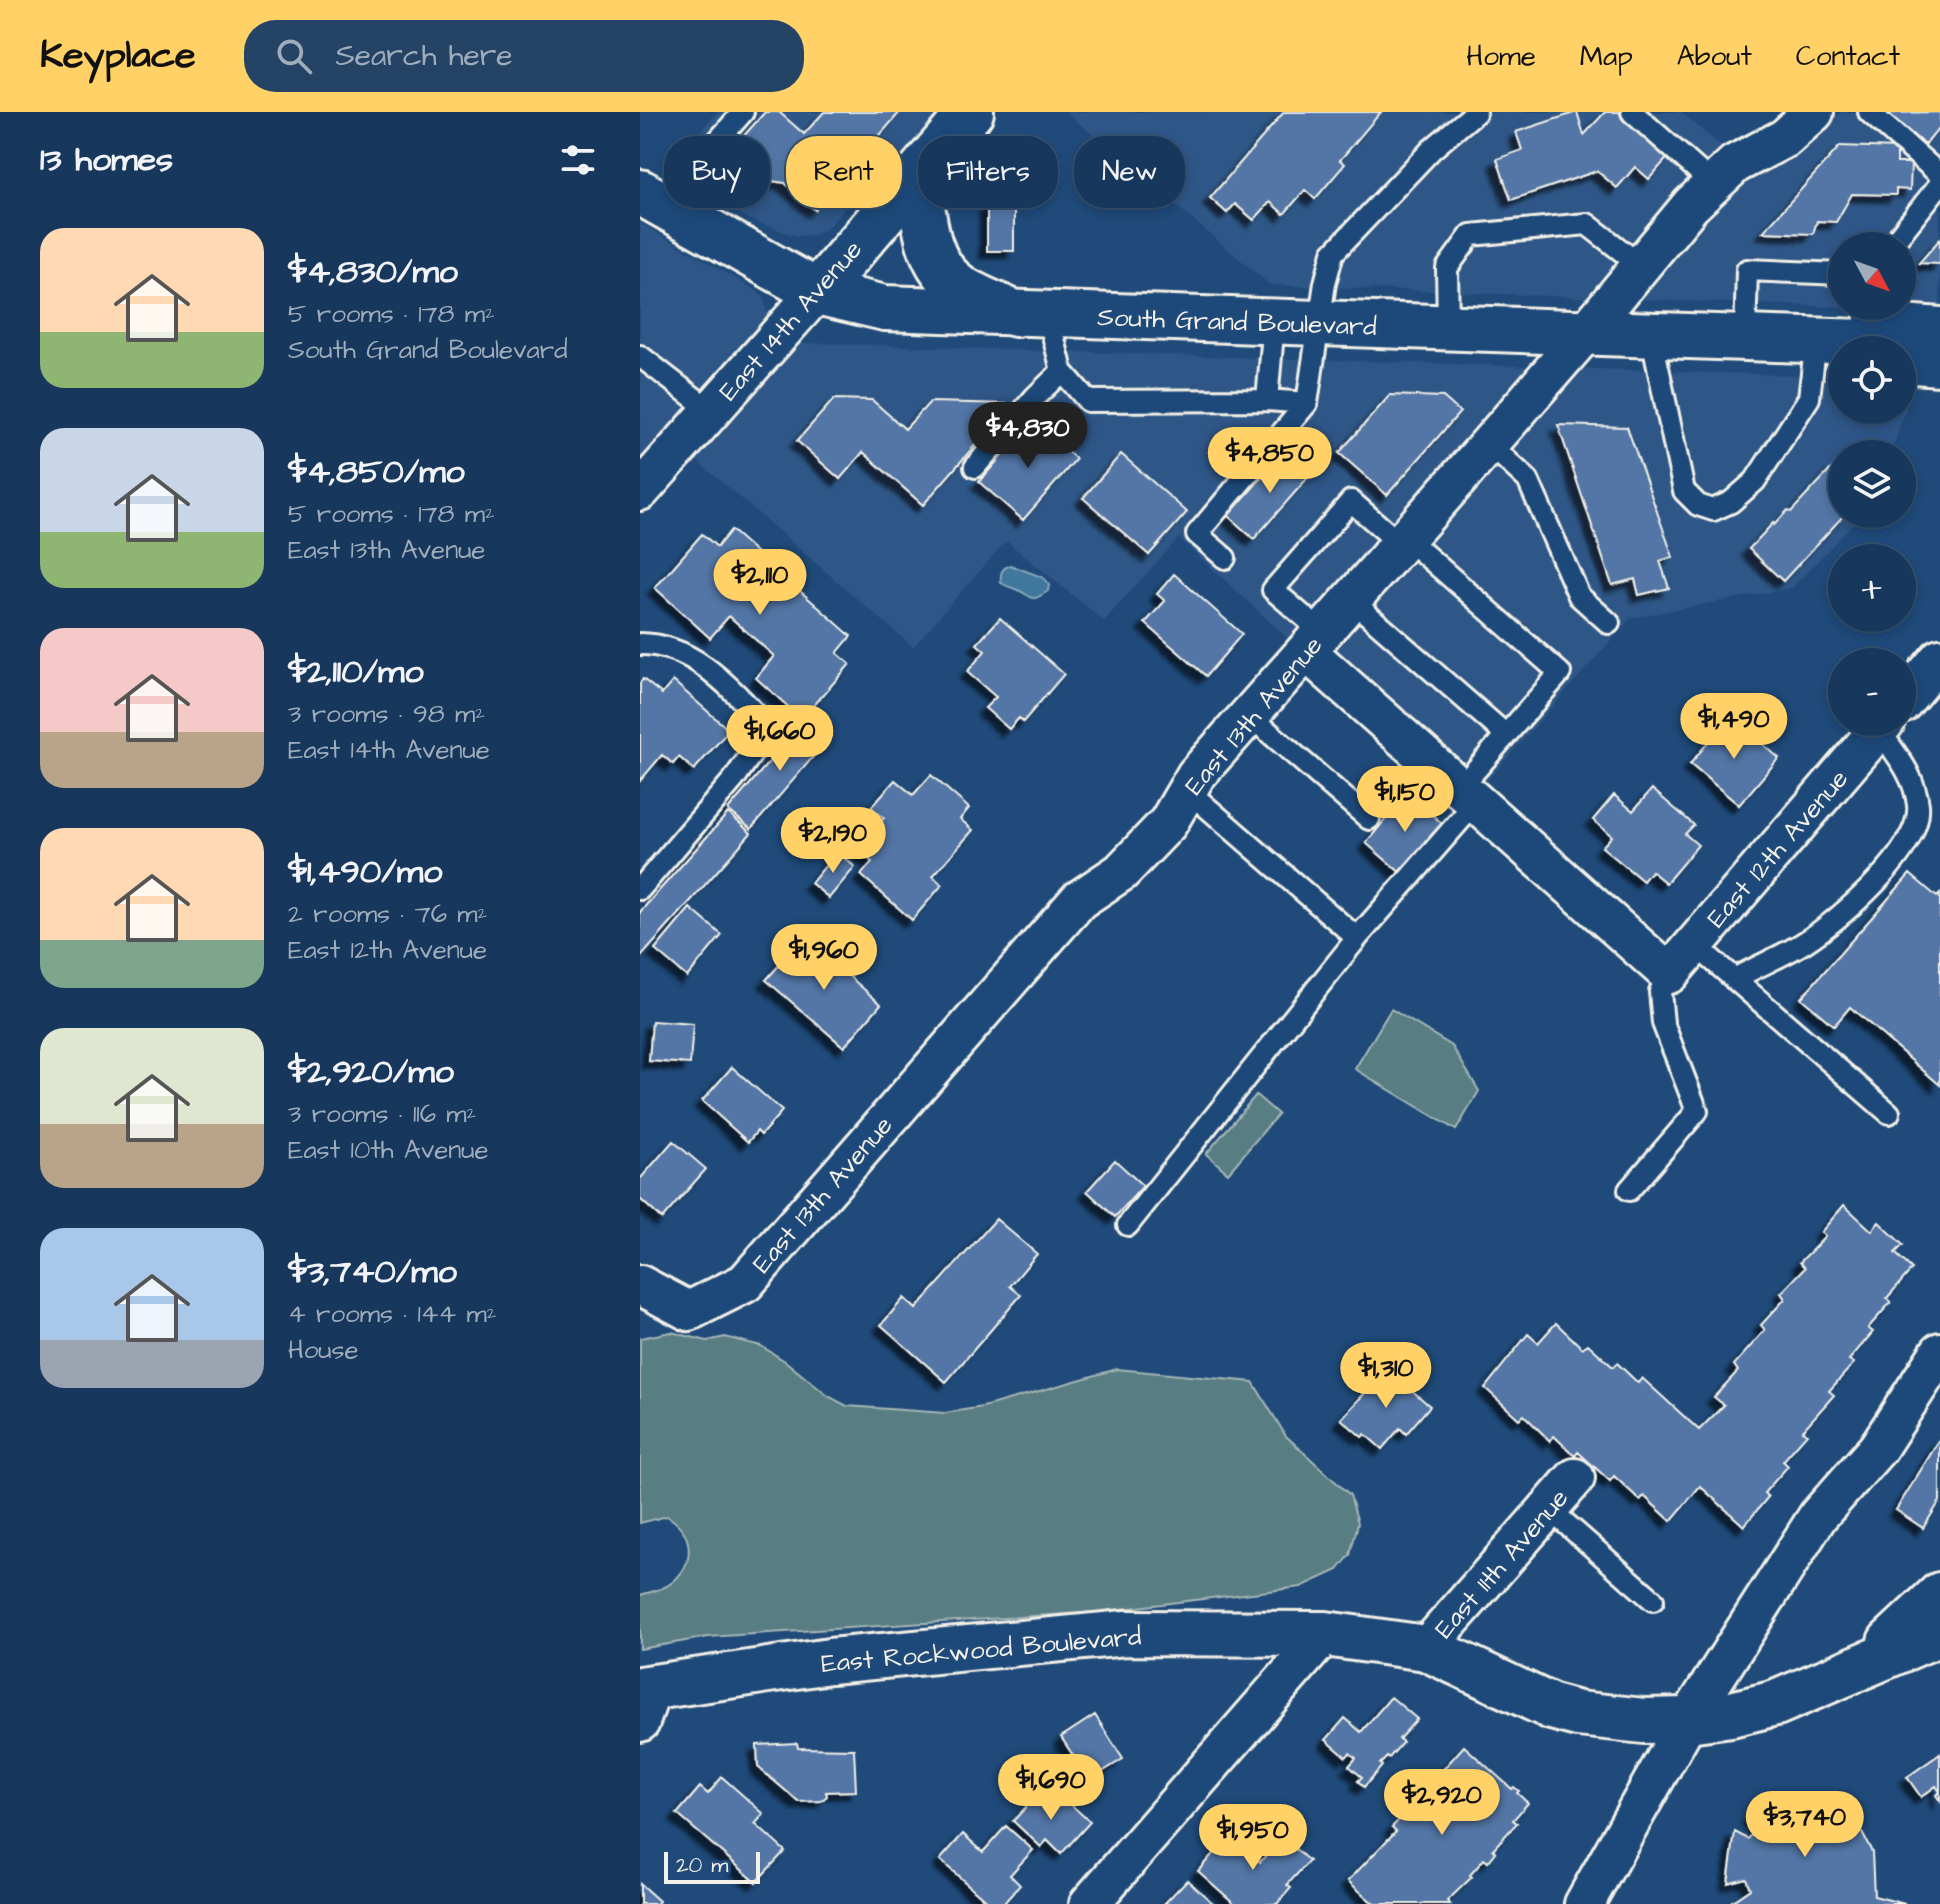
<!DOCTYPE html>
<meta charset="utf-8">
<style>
body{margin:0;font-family:"Architects Daughter",sans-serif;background:#244365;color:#f1f3f6;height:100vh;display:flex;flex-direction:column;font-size:30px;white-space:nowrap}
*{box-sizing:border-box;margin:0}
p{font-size:26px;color:#9eacbb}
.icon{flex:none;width:44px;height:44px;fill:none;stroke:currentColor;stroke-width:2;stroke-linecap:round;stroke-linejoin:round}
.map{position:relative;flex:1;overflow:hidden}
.drawer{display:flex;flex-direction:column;background:#17385c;width:640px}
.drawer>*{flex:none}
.banner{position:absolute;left:24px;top:24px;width:760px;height:72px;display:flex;gap:16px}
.needle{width:52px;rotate:131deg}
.fabs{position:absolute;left:1188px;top:120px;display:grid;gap:16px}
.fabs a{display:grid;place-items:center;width:88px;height:88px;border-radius:50%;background:#17385c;box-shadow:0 4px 12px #0003,0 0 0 2px #365272;font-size:40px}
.scale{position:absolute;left:24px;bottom:20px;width:96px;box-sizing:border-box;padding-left:8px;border:4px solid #f4f1e8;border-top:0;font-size:22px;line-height:28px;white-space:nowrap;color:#f4f1e8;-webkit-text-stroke:6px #1f4a7a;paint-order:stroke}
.price{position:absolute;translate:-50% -68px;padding:0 18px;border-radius:28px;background:#ffd166;color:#111;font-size:26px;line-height:52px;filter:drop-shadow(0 2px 4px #0008)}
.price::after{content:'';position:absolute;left:50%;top:48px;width:24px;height:18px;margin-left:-12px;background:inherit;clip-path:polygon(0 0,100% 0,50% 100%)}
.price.selected{background:#222;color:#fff}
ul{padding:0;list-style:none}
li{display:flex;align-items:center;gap:24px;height:200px;padding:0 40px}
li span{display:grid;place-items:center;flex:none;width:224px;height:160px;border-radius:24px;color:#555}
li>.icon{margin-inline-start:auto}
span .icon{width:96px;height:96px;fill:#fffc;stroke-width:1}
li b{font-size:34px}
h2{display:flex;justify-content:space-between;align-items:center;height:96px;padding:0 40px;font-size:34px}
.tag{padding:0 28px;border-radius:32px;background:#17385c;box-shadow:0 4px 12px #0003,0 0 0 2px #365272;font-size:28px;line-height:72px}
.tag.selected{background:#ffd166;color:#111}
header{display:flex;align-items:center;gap:48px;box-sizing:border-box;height:112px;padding:0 40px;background:#ffd166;color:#111}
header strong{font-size:38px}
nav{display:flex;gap:44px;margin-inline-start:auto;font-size:28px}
.search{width:560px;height:72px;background:#244365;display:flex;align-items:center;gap:20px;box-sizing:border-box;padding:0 28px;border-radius:32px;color:#9eacbb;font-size:30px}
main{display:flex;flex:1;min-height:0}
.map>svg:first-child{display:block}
.built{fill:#2e5787;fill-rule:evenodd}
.green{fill:#587d82;stroke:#a6b7b5;stroke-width:2}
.water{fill:#40779c;stroke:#88a8ba;stroke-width:2}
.building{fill:#5276a6;stroke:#f4f1e8;stroke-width:2;filter:url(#shadow)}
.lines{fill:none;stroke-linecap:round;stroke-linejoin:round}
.service-casing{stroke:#f4f1e8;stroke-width:26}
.minor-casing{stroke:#f4f1e8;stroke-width:44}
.tertiary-casing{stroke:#f4f1e8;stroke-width:50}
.secondary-casing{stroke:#f4f1e8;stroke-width:50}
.service{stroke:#1f4a7a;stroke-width:20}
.minor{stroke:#1f4a7a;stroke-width:38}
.tertiary{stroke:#1f4a7a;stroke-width:44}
.secondary{stroke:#1f4a7a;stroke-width:44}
.labels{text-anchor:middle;stroke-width:6;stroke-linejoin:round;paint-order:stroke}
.street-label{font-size:26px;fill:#f4f1e8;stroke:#1f4a7a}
</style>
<header>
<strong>Keyplace</strong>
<div class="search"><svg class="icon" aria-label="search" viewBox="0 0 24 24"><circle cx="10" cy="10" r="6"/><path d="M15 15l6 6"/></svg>Search here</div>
<nav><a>Home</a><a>Map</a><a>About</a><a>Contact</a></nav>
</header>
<main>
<section class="drawer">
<h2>13 homes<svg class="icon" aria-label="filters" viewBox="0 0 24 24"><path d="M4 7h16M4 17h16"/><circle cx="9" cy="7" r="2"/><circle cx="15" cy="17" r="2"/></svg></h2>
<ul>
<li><span style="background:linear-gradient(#ffd9b3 65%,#8fb573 0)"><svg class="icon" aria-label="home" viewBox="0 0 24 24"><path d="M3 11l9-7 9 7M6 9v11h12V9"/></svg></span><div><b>$4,830/mo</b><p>5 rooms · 178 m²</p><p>South Grand Boulevard</p></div></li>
<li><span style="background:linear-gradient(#c9d6e8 65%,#8fb573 0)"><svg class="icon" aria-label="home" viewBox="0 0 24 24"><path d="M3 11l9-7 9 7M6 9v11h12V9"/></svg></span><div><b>$4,850/mo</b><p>5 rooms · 178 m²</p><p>East 13th Avenue</p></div></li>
<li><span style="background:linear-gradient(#f6c9c9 65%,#b9a48a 0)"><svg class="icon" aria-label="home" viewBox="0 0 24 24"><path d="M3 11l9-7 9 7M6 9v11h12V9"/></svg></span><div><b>$2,110/mo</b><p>3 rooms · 98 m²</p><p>East 14th Avenue</p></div></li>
<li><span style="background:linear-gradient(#ffd9b3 70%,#7fa58c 0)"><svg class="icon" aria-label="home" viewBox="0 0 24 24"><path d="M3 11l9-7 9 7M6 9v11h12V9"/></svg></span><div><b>$1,490/mo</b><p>2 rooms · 76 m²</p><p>East 12th Avenue</p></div></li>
<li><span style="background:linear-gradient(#dfe7d0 60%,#b9a48a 0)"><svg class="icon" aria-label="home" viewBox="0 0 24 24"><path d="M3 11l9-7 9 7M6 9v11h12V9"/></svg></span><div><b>$2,920/mo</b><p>3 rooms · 116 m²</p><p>East 10th Avenue</p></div></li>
<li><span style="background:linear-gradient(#a9c7e8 70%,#9aa5b1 0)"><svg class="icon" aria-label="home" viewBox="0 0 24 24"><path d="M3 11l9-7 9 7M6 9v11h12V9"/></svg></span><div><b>$3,740/mo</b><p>4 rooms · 144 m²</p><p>House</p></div></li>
</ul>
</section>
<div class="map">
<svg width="1300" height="1792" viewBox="0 0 1300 1792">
<defs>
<filter id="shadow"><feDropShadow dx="-7" dy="7" stdDeviation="2" flood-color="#0009"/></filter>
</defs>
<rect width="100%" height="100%" fill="#1f4a7a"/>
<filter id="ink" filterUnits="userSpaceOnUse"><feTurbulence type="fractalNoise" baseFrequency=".0125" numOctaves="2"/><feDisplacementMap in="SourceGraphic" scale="16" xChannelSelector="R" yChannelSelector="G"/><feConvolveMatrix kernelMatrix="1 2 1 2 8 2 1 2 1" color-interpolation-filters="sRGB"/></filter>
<g filter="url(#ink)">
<path class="built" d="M77 0H306L225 74 186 117 173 123 156 124 111 108 25 60Z
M426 0H1041L1109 58 1179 25 1201 0H1244L1284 34 1300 17V199L630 173ZM1202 134H1262V194H1202Z
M0 111 117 179 124 185 127 202 0 346Z
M174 231 1202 265V298H1262V267L1275 268 1251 342H1202V402H1222L1152 476 991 506 826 692 539 426 464 509 366 429 273 535 55 347 146 240 157 232Z"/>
<path class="green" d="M751 897 812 934 839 979 816 1018 715 957Z
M616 983 638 1002 588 1061 566 1042Z
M31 1220 67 1229 85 1225 121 1234 145 1249 188 1284 207 1294 305 1301 343 1295 477 1257 613 1270 646 1324 710 1383 718 1411 710 1443 698 1458 661 1475 456 1500 68 1525 0 1537V1483C10 1480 22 1478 30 1472 56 1452 55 1421 27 1404L0 1411V1226Z"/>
<path class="water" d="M370 453 402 465 409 472 408 479C390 491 395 486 380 479 373 476 368 475 361 471 360 461 361 457 370 453Z"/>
<path class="building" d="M125 0H139L164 22 184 0H260L175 98 145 71 131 69 93 36Z
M644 0H741L700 48 705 52 675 87 665 78 644 102 630 90 614 108 595 92 587 101 570 86Z
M937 0 944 23 965 0H979L1029 44 1009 67 995 55 977 76 957 59 871 88 857 47 882 38 876 20Z
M1300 0V15L1285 33 1247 1Z
M1200 34 1257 36V51H1271L1270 78 1256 77V83L1212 82 1196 110 1177 109 1173 122 1123 120Z
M347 92 374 93V139H347Z
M1300 127V152L1279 151Z
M750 283 803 285 820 300 747 383 699 341Z
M194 287 232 288 265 317 290 290 371 292 283 393 223 340 200 367 157 329Z
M392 309 436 347 383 408 339 370Z
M918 313 987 315 1033 445 1020 449 1029 476 999 483 995 467 972 473Z
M645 339 671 362 614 427 588 404Z
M481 342 547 400 509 443 443 386Z
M1194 354 1202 361V402H1205L1143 469 1109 437 1133 411 1134 413 1148 398 1151 400Z
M91 418 211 524 197 541 210 552 162 607 116 566 134 544 89 504 70 526 15 476 62 422 77 435Z
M534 462 602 522 566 564 505 511 525 489 517 482Z
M360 506 424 562 383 610 379 606 369 617 345 596 356 585 327 560 345 539 337 532Z
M3 567 22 582 33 569 89 618 54 658 39 645 33 652 22 643 0 669V571Z
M168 604 191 624 111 717 88 698Z
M1090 604 1139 646 1099 693 1050 652Z
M291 663 329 696 320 707 333 718 293 764 302 773 272 808 221 763 232 750 215 734 244 706 231 695 255 668 273 683Z
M1012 677 1054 713 1045 722 1058 733 1026 771 1011 759 1003 769 962 735 972 724 953 708 974 683 993 699Z
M767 681 804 713 762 762 726 731Z
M88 701 111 721 0 846V800Z
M197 740 215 755 189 786 171 771Z
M1270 762 1297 785 1300 782V973L1210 895 1194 914 1161 886Z
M50 796 82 823 47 865 15 838Z
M164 825 241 892 204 935 126 868Z
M12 909 53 912 50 952 9 949Z
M92 955 142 999 121 1023 117 1019 108 1030 62 989Z
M33 1029 66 1057 22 1107 0 1087V1067Z
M475 1048 503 1074 475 1105 447 1079Z
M1204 1093 1232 1119 1239 1110 1263 1133 1255 1141 1272 1157 1247 1186 1251 1190 1228 1216 1233 1220 1209 1248 1214 1251 1189 1279 1194 1283 1162 1319 1167 1322 1143 1349 1148 1354 1124 1381 1128 1385 1104 1414 1060 1374 1031 1409 1004 1384 1000 1388 974 1364 970 1369 938 1340 935 1344 914 1324 910 1329 884 1303 879 1307 845 1276 888 1222 898 1231 916 1211 942 1236 948 1232 973 1255 977 1251 998 1271 1002 1266 1059 1318 1084 1293 1074 1285 1098 1259 1094 1253 1125 1218 1121 1213 1145 1187 1141 1181 1165 1156 1160 1150 1185 1125 1181 1120Z
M356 1107 397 1142 370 1174 381 1183 306 1270 241 1213 264 1186 276 1197Z
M747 1257 790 1294 766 1322 760 1316 742 1337 725 1322 722 1325 701 1307Z
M1300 1327V1389L1283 1416 1256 1398Z
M751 1585 777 1607 759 1627 763 1630 749 1646 747 1645 740 1652 742 1654 724 1675 718 1669 722 1665 709 1654 716 1646 710 1641 706 1645 686 1628 705 1606 721 1620Z
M455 1603 483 1647 449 1668 421 1625Z
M157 1631 158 1636 214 1637 216 1679 186 1680 187 1684 181 1689 159 1690 118 1655 117 1633Z
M824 1634 872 1677 874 1675 879 1679 877 1681 888 1691 873 1708 877 1711 853 1737 856 1740 848 1750 844 1747 830 1763 832 1765 807 1789 810 1792H734L708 1769 756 1719 752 1715 800 1666 798 1663Z
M1300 1642V1689L1296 1683 1300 1680 1296 1674 1281 1685 1267 1665Z
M82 1665 124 1702 115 1712 145 1739 116 1770 37 1702 60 1675 68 1682Z
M402 1678 419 1694 425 1687 450 1710 421 1742 407 1728 401 1735 373 1709Z
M1182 1682 1215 1707 1232 1740 1234 1784 1265 1792H1088L1110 1777 1106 1766 1088 1771 1095 1720 1108 1727 1119 1715 1110 1704 1159 1688 1157 1707 1168 1710Z
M366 1714 393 1738 370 1763 380 1773 363 1792H350L300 1748 323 1722 343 1740Z
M590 1722 620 1750 642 1725 669 1749 647 1773 651 1776 637 1792H595L558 1759Z
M547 1768 574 1792H524Z
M0 1772 19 1789 17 1792H0Z"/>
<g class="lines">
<g class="service-casing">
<path id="service" d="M992 0 1073 72
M1229 0 1300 63
M29 97 53 57 103 0
M1251 134 1300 72
M408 203 422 259 448 289 627 288 634 210
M808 215 807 156 831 123 947 112 1001 154
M1011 222 1044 379 1058 393 1073 398 1091 390 1115 369 1169 286 1176 228
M1105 226 1107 158 1202 162
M1223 230 1226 194
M0 244 71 299
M627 288 667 291 685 171 693 141 792 37 836 0
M849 332 888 368 939 484 969 511
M335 355 395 285 422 259
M766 426 920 561 820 676
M585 446 557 422 667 291
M711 488 866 623
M683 521 633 478 711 389 760 432
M0 532C52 532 88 573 122 609L119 631 94 667 0 777
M609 603 729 707
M547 678 717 826
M1054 832 1249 1001
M1094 867C1117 854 1143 844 1165 830 1199 808 1283 737 1278 693 1275 663 1255 641 1239 618
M989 1078 1057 999 1023 911 1020 880 1029 862
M488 1113 717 826 836 690
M908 1396 1013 1488"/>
</g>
<g class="minor-casing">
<path id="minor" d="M0 379 177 180
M666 539 1029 862 1245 610
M1262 591 1300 546
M0 1173 49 1199 105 1171 439 788 481 760 528 711 556 663 849 332 947 219 1051 93 1095 52 1145 26 1174 0
M786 1536 935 1366
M0 1610 12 1575
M449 1792 685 1522
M944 1792 1048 1608 1178 1404 1238 1336 1300 1240"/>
</g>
<g class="tertiary-casing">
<path id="tertiary" d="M278 62C284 102 283 150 320 175 336 186 358 193 376 202
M177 180 331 0
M1250 1530 1300 1483
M0 1577 190 1549 486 1521 685 1522 786 1536 912 1595 938 1602 1004 1609 1048 1608 1091 1602 1136 1591 1300 1521"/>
</g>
<g class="secondary-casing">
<path id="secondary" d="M0 80 177 180 245 196 1223 230 1262 215 1300 218
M1262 248 1300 251"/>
</g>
<use href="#service" class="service"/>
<use href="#minor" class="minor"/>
<use href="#tertiary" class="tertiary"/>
<use href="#secondary" class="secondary"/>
</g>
</g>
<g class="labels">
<g class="street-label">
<text transform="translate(150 208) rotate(-49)" y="9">East 14th Avenue</text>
<text transform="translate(597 209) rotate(2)" y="9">South Grand Boulevard</text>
<text transform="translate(613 603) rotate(-50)" y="9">East 13th Avenue</text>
<text transform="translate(1137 736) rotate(-49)" y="9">East 12th Avenue</text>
<text transform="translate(182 1082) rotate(-49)" y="9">East 13th Avenue</text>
<text transform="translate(861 1451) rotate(-49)" y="9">East 11th Avenue</text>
<text transform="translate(341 1537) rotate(-5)" y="9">East Rockwood Boulevard</text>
</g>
</g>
</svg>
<div class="fabs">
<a><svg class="needle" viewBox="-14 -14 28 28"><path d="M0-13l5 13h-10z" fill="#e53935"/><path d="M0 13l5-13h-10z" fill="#9eacbb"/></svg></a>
<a><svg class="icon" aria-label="locate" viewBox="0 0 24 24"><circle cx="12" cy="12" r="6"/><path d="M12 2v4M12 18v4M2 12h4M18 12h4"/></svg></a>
<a><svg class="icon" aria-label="layers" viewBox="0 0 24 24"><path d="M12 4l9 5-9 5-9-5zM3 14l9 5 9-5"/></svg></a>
<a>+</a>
<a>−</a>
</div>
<div class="scale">20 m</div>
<b class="price selected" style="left:388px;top:358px">$4,830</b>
<b class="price" style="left:630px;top:383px">$4,850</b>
<b class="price" style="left:120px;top:505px">$2,110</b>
<b class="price" style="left:1094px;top:649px">$1,490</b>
<b class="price" style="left:140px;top:661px">$1,660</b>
<b class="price" style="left:765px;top:722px">$1,150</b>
<b class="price" style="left:193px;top:763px">$2,190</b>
<b class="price" style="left:184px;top:880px">$1,960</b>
<b class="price" style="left:746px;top:1298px">$1,310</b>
<b class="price" style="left:411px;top:1710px">$1,690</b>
<b class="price" style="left:802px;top:1725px">$2,920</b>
<b class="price" style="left:1165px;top:1747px">$3,740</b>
<b class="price" style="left:613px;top:1760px">$1,950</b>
<div class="banner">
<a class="tag">Buy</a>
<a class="tag selected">Rent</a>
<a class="tag">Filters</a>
<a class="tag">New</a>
</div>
</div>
</main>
